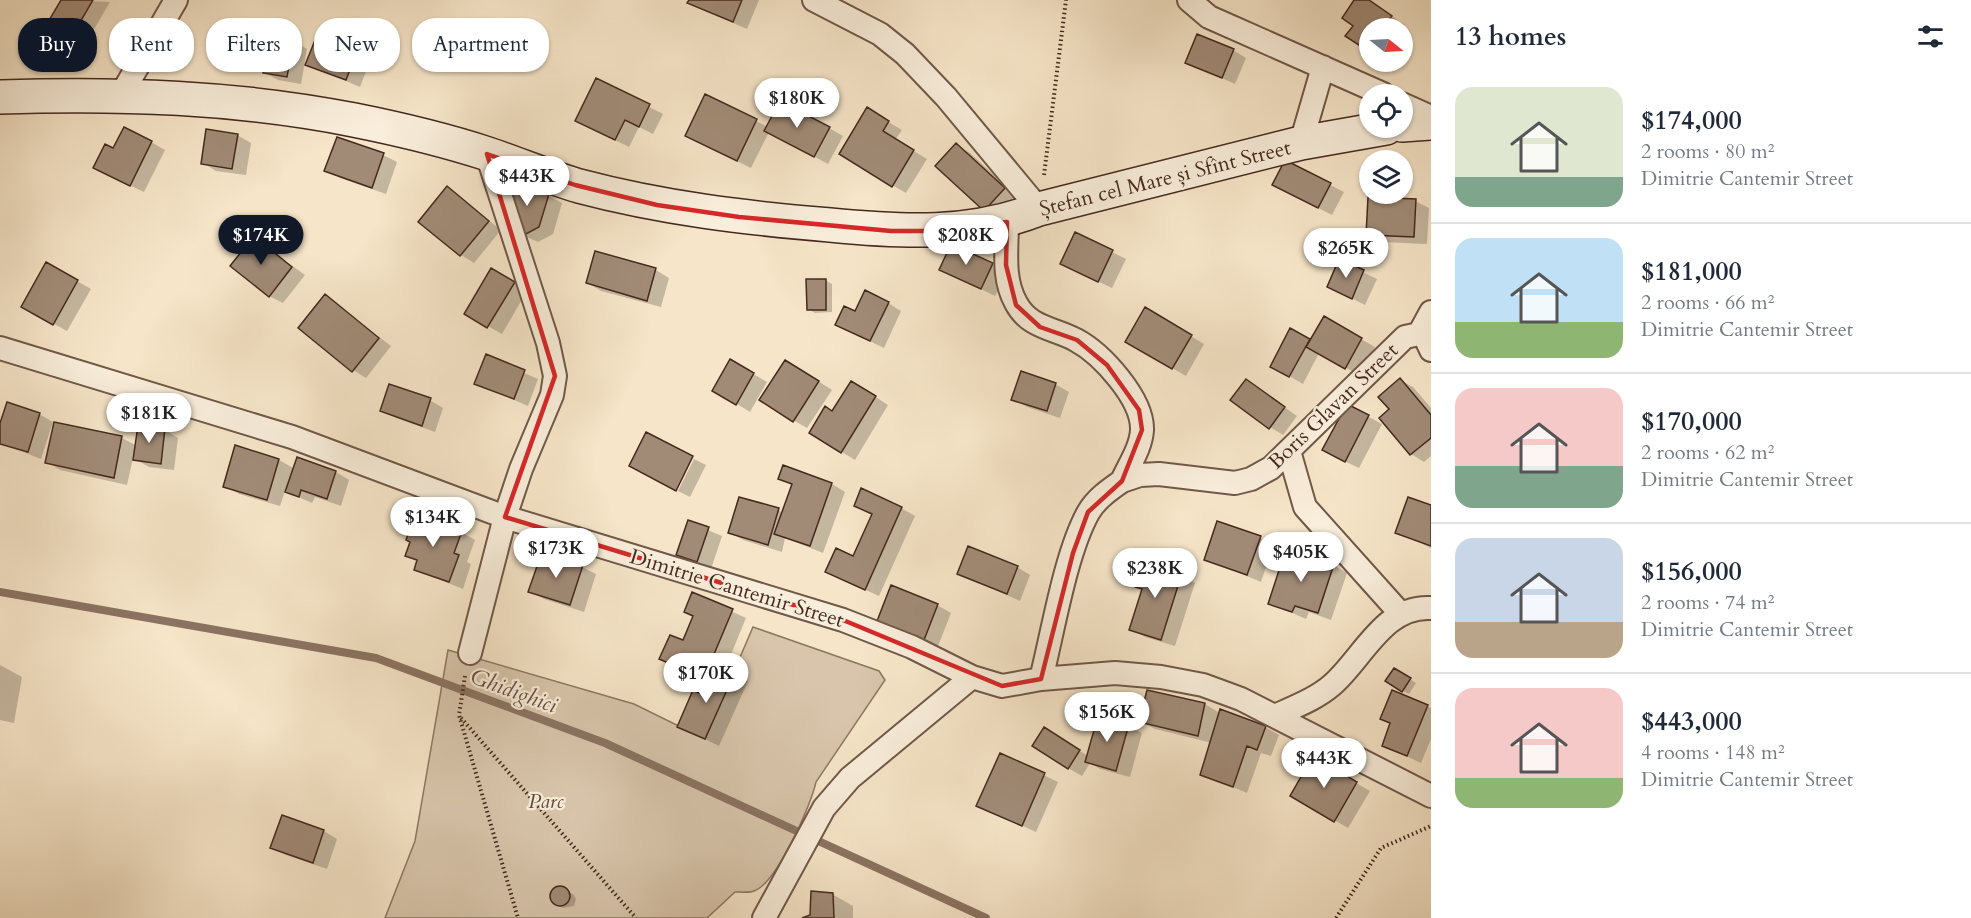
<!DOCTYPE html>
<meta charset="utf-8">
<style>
body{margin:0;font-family:Cardo,serif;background:#f6f6f7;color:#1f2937;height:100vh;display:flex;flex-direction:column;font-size:22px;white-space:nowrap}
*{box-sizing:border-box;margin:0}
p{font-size:20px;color:#747a83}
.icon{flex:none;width:33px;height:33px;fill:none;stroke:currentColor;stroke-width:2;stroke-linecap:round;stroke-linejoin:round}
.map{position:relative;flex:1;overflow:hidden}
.sheet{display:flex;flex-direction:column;background:#fff;width:540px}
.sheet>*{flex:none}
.banner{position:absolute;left:18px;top:18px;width:570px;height:54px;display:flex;gap:12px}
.needle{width:39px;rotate:108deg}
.fabs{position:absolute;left:1359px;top:18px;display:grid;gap:12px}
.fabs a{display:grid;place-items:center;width:54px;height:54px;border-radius:50%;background:#fff;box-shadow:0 2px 4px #0004;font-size:30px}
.price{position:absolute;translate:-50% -51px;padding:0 14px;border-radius:21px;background:#fff;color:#222;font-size:20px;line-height:39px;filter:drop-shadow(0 2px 3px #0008)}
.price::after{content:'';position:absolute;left:50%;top:36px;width:18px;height:14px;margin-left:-9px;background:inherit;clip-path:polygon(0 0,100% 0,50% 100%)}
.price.current{background:#111827;color:#fff}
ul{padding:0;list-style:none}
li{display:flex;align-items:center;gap:18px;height:150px;padding:0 24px}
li+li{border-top:2px solid #e0e1e3}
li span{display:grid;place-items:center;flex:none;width:168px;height:120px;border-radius:18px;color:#555}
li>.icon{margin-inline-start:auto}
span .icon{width:72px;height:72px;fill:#fffc;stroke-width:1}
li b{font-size:26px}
h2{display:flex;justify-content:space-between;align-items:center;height:72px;padding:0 24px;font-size:26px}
.tag{padding:0 21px;border-radius:24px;background:#fff;box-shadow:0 2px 4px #0004;font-size:21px;line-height:54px}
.tag.current{background:#111827;color:#fff}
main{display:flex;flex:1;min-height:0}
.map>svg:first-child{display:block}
.green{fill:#d8c5ab;stroke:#8e7765;stroke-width:1.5}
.shadow{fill:#0003}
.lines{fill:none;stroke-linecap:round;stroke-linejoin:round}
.stream{stroke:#8b7362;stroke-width:8}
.building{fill:#a18b77;stroke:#45291f;stroke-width:1.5}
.street-casing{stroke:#715849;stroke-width:26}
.secondary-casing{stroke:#45291f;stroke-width:36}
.path{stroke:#45291f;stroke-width:4;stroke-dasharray:1.5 3;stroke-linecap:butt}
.street{stroke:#f9eedb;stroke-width:22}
.secondary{stroke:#f9eedb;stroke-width:33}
.marked{fill:none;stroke:#d62828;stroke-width:4.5;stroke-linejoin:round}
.labels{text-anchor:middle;stroke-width:4.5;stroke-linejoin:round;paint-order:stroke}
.street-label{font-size:21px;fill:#45291f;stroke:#f9eedb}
.park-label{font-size:21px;font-style:italic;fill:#62483b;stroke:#f9eedb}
.water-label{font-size:22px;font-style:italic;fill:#684e41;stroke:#f9eedb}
</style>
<main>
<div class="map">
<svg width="1431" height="918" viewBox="0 0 1431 918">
<rect width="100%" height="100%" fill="#f6e5c8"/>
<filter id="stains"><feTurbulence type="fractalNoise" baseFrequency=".00333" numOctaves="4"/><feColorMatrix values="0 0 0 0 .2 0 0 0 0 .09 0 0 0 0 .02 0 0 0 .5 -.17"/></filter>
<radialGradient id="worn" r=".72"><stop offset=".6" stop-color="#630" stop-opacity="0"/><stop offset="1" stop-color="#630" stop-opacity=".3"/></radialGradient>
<path class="green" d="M753 627 879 671 885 680 816 782C811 805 777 883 754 891 749 893 741 892 735 892L707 918H385L415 841 448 650 634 704 705 739Z"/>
<path class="shadow" d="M63 0 110 2 83 48 47 27Z
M690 0H759L747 29 703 10 689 3Z
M1356 0H1368L1405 25 1402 28H1370V51L1347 36 1355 25Z
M320 30 373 53 360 87 307 64Z
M271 36 294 41 307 49 301 84 278 80 264 72Z
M1233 50 1246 58 1235 84 1187 62Z
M597 80 663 114 653 134 639 127 629 147 591 128Z
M706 96 768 127 829 128 843 136 828 164 769 132 751 168 700 143Z
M868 110 902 130 895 140 927 159 906 193 892 185Z
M237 135 251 143 246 175 216 171 203 163Z
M151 142 165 150 144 192 108 175Z
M956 145 970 153 1017 196 998 217 984 210Z
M383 155 397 162 386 194 340 178 326 170Z
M1285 162 1344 192 1332 215 1287 192Z
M514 185 549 196 562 203 553 234 538 242 518 233 508 205Z
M447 188 501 230 474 263 461 255Z
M1415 201 1429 208 1427 244 1381 242 1368 234Z
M1076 234 1126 259 1112 288 1076 271Z
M254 238 305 275 283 303 269 296Z
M952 246 1006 272 995 296 941 269Z
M596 253 656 270 669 278 661 307 601 291 588 283Z
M1340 261 1377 279 1365 305 1329 287Z
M47 264 91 289 67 331 23 307Z
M491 270 527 291 502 334 466 314Z
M825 280 832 284V312L815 313 808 309Z
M325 296 391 346 366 378 353 370Z
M888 303 901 311 884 348 851 332 856 313Z
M1146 309 1204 344 1186 376 1127 342Z
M1324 318 1375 347 1359 375 1319 353 1303 384 1272 366 1291 330 1311 341Z
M486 356 538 379 528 406 476 383Z
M731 361 767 382 750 412 714 390Z
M799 369 832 390 807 428 793 420Z
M1246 380 1297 416 1283 435 1270 427Z
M1400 380 1413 387 1431 408V456L1424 462 1411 454 1391 410Z
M1055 384 1069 392 1060 418 1027 407 1013 399Z
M865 390 888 405 855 460 811 433 833 413Z
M430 400 443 408 435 432 396 418 382 411Z
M1348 406 1382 424 1359 468 1338 458Z
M39 414 53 422 41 459 0 443V428Z
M55 424 122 438 137 446 165 430 178 438 174 470 149 467 133 458 127 485 60 470 47 462Z
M298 459 336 472 349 480 341 506 315 497 312 503 285 491 280 506 239 494 225 486 279 460 295 469Z
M694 459 706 465 690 497 678 491Z
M780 478 832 484 845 492 823 553 785 538 782 552 743 540 730 533 778 510 783 513 793 486Z
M856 505 901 508 915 516 879 596 841 579 854 558 873 515Z
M1431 507V548L1397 532Z
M689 522 722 536 711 569 678 554Z
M461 532 475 540 467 562 471 564 463 589 416 570 418 562 407 555Z
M1260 538 1273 546 1261 582 1206 559Z
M1299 561 1334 565 1347 573 1331 620 1309 612 1306 619 1270 603Z
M1144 563 1181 575 1195 583 1175 646 1145 637 1131 629 1143 590 1137 586Z
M582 567 596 574 584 612 544 599 530 591Z
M1017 567 1030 575 1020 601 959 574Z
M693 594 746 618 725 669 748 681 719 746 678 726 707 680 661 659 684 642 694 616Z
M937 605 951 613 938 646 879 621Z
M0 665 22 677 14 723 0 720Z
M1395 670 1416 683 1409 694 1403 691Z
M1148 692 1205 704 1221 714 1265 727 1279 735 1271 756 1261 753 1247 793 1202 774 1212 743 1155 729 1141 722Z
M1392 692 1431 708V739L1421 763 1383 745 1392 724 1382 718Z
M1128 726 1142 733 1130 777 1100 769 1090 763 1082 776 1068 768 1058 737 1088 756Z
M1001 755 1058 782 1036 832 978 805Z
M1313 758 1370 791 1348 828 1292 796Z
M283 817 324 831 337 839 327 869 286 855 272 848Z
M557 888 573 894 576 899 574 906 563 908 556 904 552 897Z
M832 894 853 906V918H807Z"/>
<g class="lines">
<path class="stream" d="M0 592 376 658 605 743 986 918"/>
</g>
<path class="building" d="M61 0H93L69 41 45 27Z
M689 0H742L733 22 687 3Z
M1354 0H1369L1392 16 1383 28H1370L1368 51 1345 36 1353 26 1342 18Z
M320 28 360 43 346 80 305 65Z
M1197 34 1234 49 1222 78 1185 63Z
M270 35 294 39 287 77 263 73Z
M596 78 650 104 639 127 625 120 615 140 575 121Z
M705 94 757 119 737 161 685 136Z
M780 101 830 127 814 157 764 131Z
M867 107 889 121 883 131 914 150 892 187 839 154Z
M124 127 152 141 130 186 93 168 105 144 113 148Z
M206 129 238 134 232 169 201 164Z
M337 137 384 153 372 188 324 171Z
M956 143 1005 188 984 211 935 166Z
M1285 160 1331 183 1318 208 1272 185Z
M513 183 549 194 539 227 524 235 513 222 517 210 506 206Z
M447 186 489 221 460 256 418 222Z
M1368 197 1416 199 1414 237 1366 235Z
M1075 232 1113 250 1098 282 1060 264Z
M254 236 292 267 269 297 230 266Z
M951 244 993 263 981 289 939 270Z
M595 251 656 268 647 301 586 283Z
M1339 259 1364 270 1352 299 1327 287Z
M46 262 78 280 53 325 21 307Z
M491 268 515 282 487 328 464 314Z
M806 279H826V310H807Z
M865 290 889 302 870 341 835 325 844 306 855 311Z
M325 294 379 338 352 372 298 328Z
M1145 307 1192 335 1172 369 1125 342Z
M1324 316 1362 338 1345 369 1306 347Z
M1290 328 1310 339 1289 377 1270 367Z
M486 354 525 370 514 399 474 384Z
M730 359 754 373 736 405 712 391Z
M785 360 819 381 793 422 759 400Z
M1021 371 1056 383 1047 411 1011 400Z
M1400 378 1431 415V438L1410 455 1379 418 1389 409 1378 397Z
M1246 379 1285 407 1269 429 1230 400Z
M851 381 876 396 841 453 809 433 825 406 832 411Z
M389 384 431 398 422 426 380 411Z
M7 402 40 413 28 452 0 444V423Z
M1347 404 1369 415 1345 462 1322 450Z
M54 422 122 436 114 478 45 463Z
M138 425 165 428 161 464 133 460Z
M646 432 693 456 676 491 629 466Z
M235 445 279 459 267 500 223 487Z
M297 457 336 471 327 499 301 490 299 497 285 492Z
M783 465 832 483 810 546 774 534 792 484 778 479Z
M861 488 902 507 865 590 825 572 836 548 853 556 872 514 854 506Z
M739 497 779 508 768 545 728 533Z
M1408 497 1431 505V546L1395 533Z
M415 515 462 531 454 553 459 555 449 582 414 570 417 560 405 556 410 542 406 540Z
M688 520 709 527 697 562 676 555Z
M1217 521 1261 536 1247 575 1204 560Z
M968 546 1018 566 1007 594 957 574Z
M542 552 583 565 570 605 528 592Z
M1301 552 1334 564 1318 613 1295 606 1292 612 1268 604 1284 555 1298 559Z
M1143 561 1182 573 1161 640 1129 630 1142 589 1135 587Z
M891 585 938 604 924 640 877 621Z
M692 592 733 609 704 678 659 659 670 635 683 640 693 616 684 612Z
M719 665 735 672 705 739 677 727 693 690 699 693 707 676 713 679Z
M1394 668 1411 678 1402 692 1385 681Z
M1147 690 1205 703 1198 736 1139 722Z
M1392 690 1428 705 1407 756 1382 746 1390 723 1380 719Z
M1220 709 1266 726 1257 750 1247 746 1233 787 1200 775Z
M1098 716 1129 724 1116 771 1085 762Z
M1044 727 1080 750 1068 769 1032 746Z
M1000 753 1045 773 1022 826 976 806Z
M1313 756 1357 782 1334 822 1290 796Z
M282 815 324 830 313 863 270 848Z
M550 896a10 10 0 1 1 20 0a10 10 0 1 1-20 0Z
M811 891 833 893 834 918H802L810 915Z"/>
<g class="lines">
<g class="street-casing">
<path id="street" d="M814 0 880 34 905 54 946 97 1039 209
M1189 0 1209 17 1383 94
M121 95 176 0
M1402 104 1431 117
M1301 143 1323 67
M1007 222C1007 249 1002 278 1016 303 1029 328 1054 328 1076 340 1102 354 1143 399 1142 430 1141 448 1129 465 1122 481L1140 475 1159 474 1235 483 1251 479 1271 468 1405 337 1419 334 1425 337 1431 350
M1419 334 1431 312
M0 348 292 437 505 517 843 620 912 647 972 677 1002 686 1041 679 1115 673 1161 677 1203 685 1241 699 1431 796
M1289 451 1305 507 1400 613
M470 653 505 517 521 469 552 395 555 376 548 343 487 154
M1041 679C1053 632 1065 555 1088 513 1096 499 1109 490 1122 481
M1275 716C1294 707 1316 699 1332 685 1363 658 1384 605 1431 608
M764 918 824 808 850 778 972 677"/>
</g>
<g class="secondary-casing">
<path id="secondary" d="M0 97C120 93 237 97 354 120 399 129 445 140 488 154 518 164 548 177 579 186 662 208 745 218 830 225 902 232 971 236 1039 209L1301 143 1386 128
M1402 125 1431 123"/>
</g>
<path class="path" d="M1044 175 1066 0
M465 676 459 715 518 918
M461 718 636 918
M1336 918 1381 848 1431 826"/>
<use href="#street" class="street"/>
<use href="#secondary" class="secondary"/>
</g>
<path class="marked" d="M487 154 575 185 657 205 739 217 891 231H935L1007 222 1006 265 1016 305 1040 327 1077 340 1107 365 1139 410 1142 430 1122 481 1088 512 1073 553 1041 679 1002 686 843 620 505 517 555 376Z"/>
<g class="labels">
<g class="street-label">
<text transform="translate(1165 178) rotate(-14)" y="7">Ștefan cel Mare și Sfînt Street</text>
<text transform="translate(1333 406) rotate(-44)" y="7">Boris Glavan Street</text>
<text transform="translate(737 588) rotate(17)" y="7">Dimitrie Cantemir Street</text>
</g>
<g class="park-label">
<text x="546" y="808">Parc</text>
</g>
<g class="water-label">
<text transform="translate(514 690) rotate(20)" y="8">Ghidighici</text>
</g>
</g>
<rect width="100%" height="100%" filter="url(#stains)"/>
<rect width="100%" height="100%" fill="url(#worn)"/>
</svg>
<div class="fabs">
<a><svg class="needle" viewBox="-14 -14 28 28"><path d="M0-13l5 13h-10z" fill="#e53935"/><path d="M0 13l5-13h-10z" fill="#747a83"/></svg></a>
<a><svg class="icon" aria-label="locate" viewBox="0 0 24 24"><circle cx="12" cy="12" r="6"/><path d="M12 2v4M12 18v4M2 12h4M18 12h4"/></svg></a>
<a><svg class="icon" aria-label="layers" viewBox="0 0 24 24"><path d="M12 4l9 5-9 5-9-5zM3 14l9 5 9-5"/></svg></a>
</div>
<b class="price" style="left:797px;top:129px">$180K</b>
<b class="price" style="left:527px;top:207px">$443K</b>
<b class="price current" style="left:261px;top:266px">$174K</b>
<b class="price" style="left:966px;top:266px">$208K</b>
<b class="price" style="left:1346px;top:279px">$265K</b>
<b class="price" style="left:149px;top:444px">$181K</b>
<b class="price" style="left:433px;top:548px">$134K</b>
<b class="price" style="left:556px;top:579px">$173K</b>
<b class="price" style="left:1301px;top:583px">$405K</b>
<b class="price" style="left:1155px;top:599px">$238K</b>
<b class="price" style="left:706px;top:704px">$170K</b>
<b class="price" style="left:1107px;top:743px">$156K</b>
<b class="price" style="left:1324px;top:789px">$443K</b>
<div class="banner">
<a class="tag current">Buy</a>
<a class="tag">Rent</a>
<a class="tag">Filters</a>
<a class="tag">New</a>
<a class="tag">Apartment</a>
</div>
</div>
<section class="sheet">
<h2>13 homes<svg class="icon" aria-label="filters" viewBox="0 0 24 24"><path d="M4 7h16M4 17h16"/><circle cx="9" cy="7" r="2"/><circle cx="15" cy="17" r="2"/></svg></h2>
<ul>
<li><span style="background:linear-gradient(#dfe7d0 75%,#7fa58c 0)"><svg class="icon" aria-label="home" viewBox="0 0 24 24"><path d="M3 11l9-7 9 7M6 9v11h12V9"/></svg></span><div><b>$174,000</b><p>2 rooms · 80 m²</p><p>Dimitrie Cantemir Street</p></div></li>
<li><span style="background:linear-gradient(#bfe0f5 70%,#8fb573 0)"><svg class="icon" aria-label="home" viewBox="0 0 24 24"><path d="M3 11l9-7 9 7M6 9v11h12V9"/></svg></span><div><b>$181,000</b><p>2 rooms · 66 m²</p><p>Dimitrie Cantemir Street</p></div></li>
<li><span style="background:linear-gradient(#f6c9c9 65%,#7fa58c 0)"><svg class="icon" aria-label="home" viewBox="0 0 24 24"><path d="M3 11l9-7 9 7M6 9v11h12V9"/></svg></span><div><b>$170,000</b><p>2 rooms · 62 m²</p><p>Dimitrie Cantemir Street</p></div></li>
<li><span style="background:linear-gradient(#c9d6e8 70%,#b9a48a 0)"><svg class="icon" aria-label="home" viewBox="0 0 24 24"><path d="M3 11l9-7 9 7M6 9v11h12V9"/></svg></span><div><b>$156,000</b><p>2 rooms · 74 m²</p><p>Dimitrie Cantemir Street</p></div></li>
<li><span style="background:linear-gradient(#f6c9c9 75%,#8fb573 0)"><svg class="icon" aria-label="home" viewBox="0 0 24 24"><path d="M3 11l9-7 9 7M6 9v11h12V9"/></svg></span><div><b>$443,000</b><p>4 rooms · 148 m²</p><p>Dimitrie Cantemir Street</p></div></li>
</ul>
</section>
</main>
